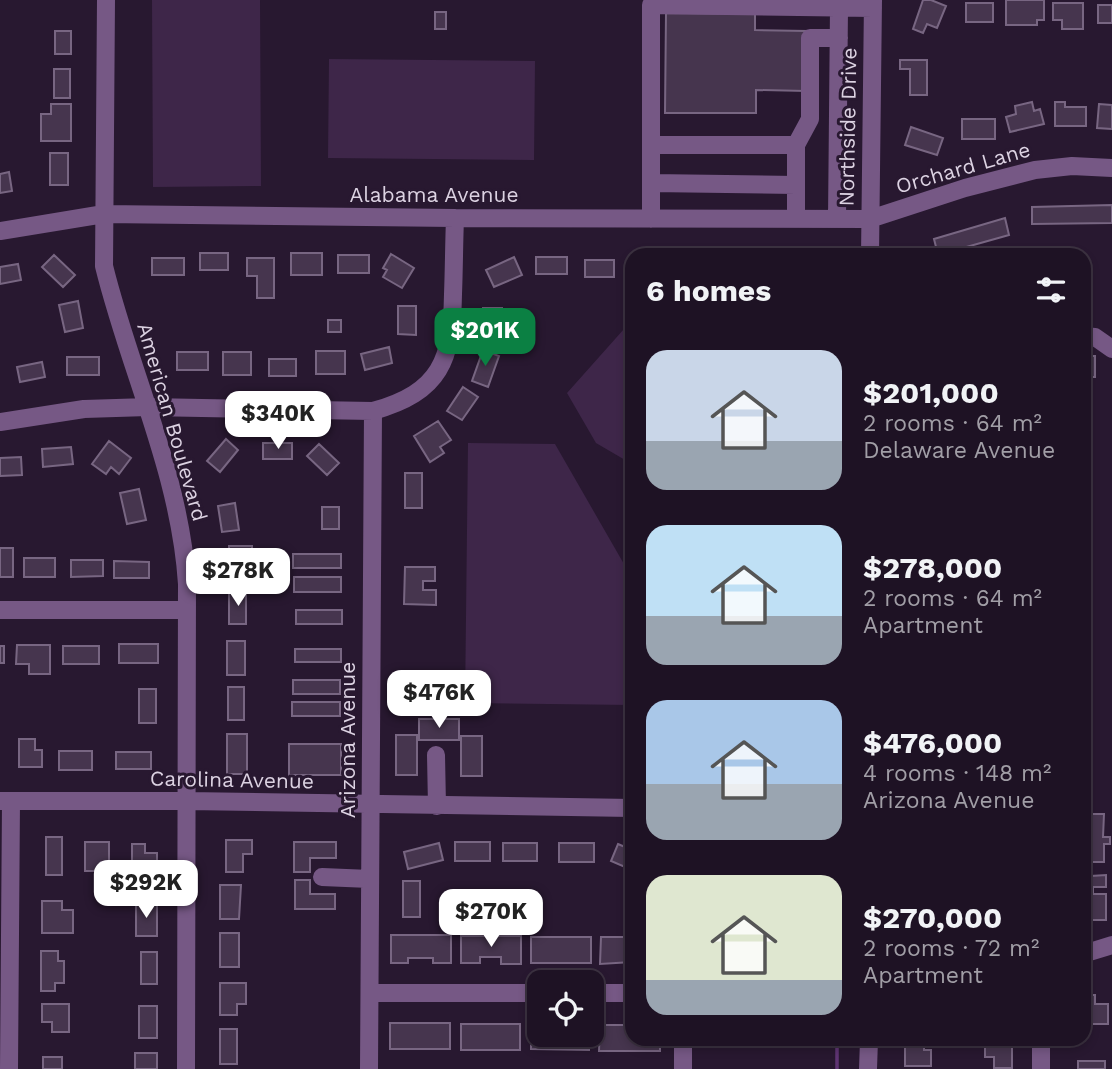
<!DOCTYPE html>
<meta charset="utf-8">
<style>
body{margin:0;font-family:"Work Sans",sans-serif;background:#261b2c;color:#f1f3f6;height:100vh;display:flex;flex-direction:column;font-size:26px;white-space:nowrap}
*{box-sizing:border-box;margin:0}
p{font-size:23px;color:#a19ea6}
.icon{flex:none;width:38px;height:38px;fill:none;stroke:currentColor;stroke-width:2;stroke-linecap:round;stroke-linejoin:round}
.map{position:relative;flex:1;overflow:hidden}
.sheet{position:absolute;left:625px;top:248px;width:466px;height:798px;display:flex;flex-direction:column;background:#1e1224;border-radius:21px;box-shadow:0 4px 10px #0003,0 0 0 2px #3c3241}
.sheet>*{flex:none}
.controls{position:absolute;left:527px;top:970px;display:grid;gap:14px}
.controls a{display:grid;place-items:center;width:77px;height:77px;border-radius:14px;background:#1e1224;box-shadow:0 4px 10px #0003,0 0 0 2px #3c3241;font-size:35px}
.price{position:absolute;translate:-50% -60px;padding:0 16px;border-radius:14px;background:#fff;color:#222;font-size:23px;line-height:46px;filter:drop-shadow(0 2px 4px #0008)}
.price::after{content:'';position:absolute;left:50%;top:42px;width:21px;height:16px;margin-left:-10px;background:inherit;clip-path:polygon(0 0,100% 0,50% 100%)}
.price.active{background:#0b8043;color:#fff}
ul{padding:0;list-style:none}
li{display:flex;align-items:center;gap:21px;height:175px;padding:0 21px}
li span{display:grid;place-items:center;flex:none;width:196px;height:140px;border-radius:21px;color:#555}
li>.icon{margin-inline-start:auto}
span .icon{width:84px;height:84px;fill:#fffc;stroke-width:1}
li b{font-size:30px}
h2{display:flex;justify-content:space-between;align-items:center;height:84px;padding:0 21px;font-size:30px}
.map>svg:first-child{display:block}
.green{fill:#3e2649}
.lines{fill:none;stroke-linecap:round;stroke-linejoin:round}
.stream{stroke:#5f3473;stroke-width:3.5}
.building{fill:#46354e;stroke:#786682;stroke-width:2}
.minor{stroke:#765885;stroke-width:18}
.labels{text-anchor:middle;stroke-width:6;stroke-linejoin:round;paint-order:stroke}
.street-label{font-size:21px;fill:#dcd2e2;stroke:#281830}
</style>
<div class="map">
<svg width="1112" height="1069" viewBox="0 0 1112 1069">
<rect width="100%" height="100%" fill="#281830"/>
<path class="green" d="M152 0H260L261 186 153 187Z
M329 59 535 61 534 160 328 158Z
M632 320V464L596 443 567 393Z
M468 443 555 444 632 578V705L465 703Z"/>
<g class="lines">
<path class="stream" d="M837 1069V1040"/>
</g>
<path class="building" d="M923 0H931L946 6 937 28 927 24 923 33 913 29Z
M1006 0H1044V20H1037V25H1006Z
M966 3H993V22H966Z
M1053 3H1083V29H1062V20H1053Z
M1098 5H1112V23H1098Z
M435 12H446V29H435Z
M666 13 755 14V30L807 31 806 91 756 90V113H665Z
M55 31H71V54H55Z
M900 60H927V95H910V69H900Z
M54 69H70V98H54Z
M1032 102 1034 111 1040 109 1044 124 1010 132 1006 117 1016 114 1015 106Z
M1055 102H1065V107H1086V126H1055Z
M51 104H71V141H41V114H51Z
M1099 104 1112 105V129L1097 128Z
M962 119H995V139H962Z
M911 127 943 138 937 155 905 145Z
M50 153H68V185H50Z
M9 172 12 191 0 193V174Z
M1112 205V223L1032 224V207Z
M1005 218 1009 235 938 255 934 239Z
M200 253H228V270H200Z
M291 253H322V275H291Z
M391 254 414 268 402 288 383 277 387 270 383 268Z
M54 255 75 275 63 287 42 267Z
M338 255H369V273H338Z
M514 257 522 275 494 287 486 270Z
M536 257H567V274H536Z
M152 258H184V275H152Z
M247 258H274V298H257V276H247Z
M585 260H614V277H585Z
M18 264 21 280 0 284V267Z
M78 301 83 328 65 332 59 305Z
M398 306H416V335L398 334Z
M483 308H502V336H483Z
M328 320H341V332H328Z
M389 347 392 363 365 370 361 354Z
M483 350 499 356 488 387 472 381Z
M316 351H345V374H316Z
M177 352H208V370H177Z
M223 352H251V375H223Z
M1083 356H1095V377H1083Z
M67 357H99V375H67Z
M269 359H296V376H269Z
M42 362 45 377 20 382 17 367Z
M463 387 478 397 462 420 447 411Z
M1083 392H1091V453H1083Z
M438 421 451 440 440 447 444 453 430 462 414 436Z
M226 439 238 450 220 472 207 461Z
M109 441 131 458 119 474 111 467 106 474 92 464Z
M263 443H292V459H263Z
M319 444 339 463 327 475 307 456Z
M71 447 73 464 43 467 42 449Z
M21 457 22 475 0 476V458Z
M405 473H422V508H405Z
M139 489 146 520 127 524 120 493Z
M235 503 239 530 222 532 218 506Z
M322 507H339V529H322Z
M229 546H252V567H244V580H229Z
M0 548H13V577H0Z
M293 554H341V568H293Z
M24 558H55V577H24Z
M71 560H103V576L71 577Z
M114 561 149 562V578H114Z
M405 567H435V581H423V590H436V605L404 604Z
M294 577H341V592H294Z
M229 593H246V624H229Z
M296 610H342V624H296Z
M227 641H245V675H227Z
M119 644H158V663H119Z
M17 645H50V674H29V664H16Z
M0 646H4V663H0Z
M63 646H99V664H63Z
M295 649H341V662H295Z
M293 680H340V694H293Z
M228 687H244V720H228Z
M139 689H156V723H139Z
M292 702H340V716H292Z
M419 719H459V740H419Z
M227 734H247V774H227Z
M396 735H417V775H396Z
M461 736H482V776H461Z
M19 739H35V750H42V767H19Z
M289 744H341V775H289Z
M59 751H92V770H59Z
M116 752H151V769H116Z
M1084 814H1104L1103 837H1110V844H1104V862H1083Z
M46 837H62V875H46Z
M226 840H252V854H243V872H226Z
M85 842H109V862H101V871H85Z
M294 842H336V858H310V872H294Z
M455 842H490V861H455Z
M439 843 443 860 408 869 404 852Z
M503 843H537V861H503Z
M559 843H594V862H559Z
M132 844H145V853H157V886H132Z
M618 844 632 850V870L611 861Z
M1106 875V887H1093V894H1106V920H1092V928H1083V884H1091V876Z
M295 880H310V894H335V909H295Z
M403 881H420V917H403Z
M220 885H241L239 919H220Z
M42 901H62V910H73V933H42Z
M136 903H157V936H136Z
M220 933H239V967H220Z
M391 935H451V963H433V958H408V963H391Z
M461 936H521V964H501V957H480V963H461Z
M531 937H591V963H531Z
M601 937H632V962L600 964Z
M41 951H58V961H64V983H55V991H41Z
M141 952H157V984H141Z
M220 983H246V1004H237V1015H220Z
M1083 995H1095V1004H1108V1024H1083Z
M42 1004H69V1032H52V1022H42Z
M139 1006H157V1038H139Z
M390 1023H450V1049H390Z
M461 1024H520V1050H461Z
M531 1024H539V1034H589V1050L531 1049Z
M600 1025H632V1040H660V1051H599Z
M220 1029H237V1064H220Z
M905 1040H924V1050H931V1066H905Z
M985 1040H1012V1068H994V1057H985Z
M135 1053H157V1069H135Z
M43 1057H62V1069H43Z
M1078 1061H1105V1069H1078Z"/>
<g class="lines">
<path class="minor" d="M106 0 104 266C130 372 180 473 187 584L186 1069
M651 145H796
M651 183 796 185
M651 219V5L873 8
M796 219V145L810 119V38H839
M837 219 839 7
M0 231 104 214 455 218 870 219 965 188 1035 170 1072 166 1112 168
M870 256 873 0
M1083 336 1095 337 1112 349
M0 422 84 409 148 407 373 411C441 392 452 360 453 294 454 269 454 244 455 218
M0 610H187
M436 755 437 806
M0 801H187L632 808
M322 877 370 879
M1083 954 1112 945
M370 993H539
M592 993H632
M9 1069 11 801
M369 1069 373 411
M683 1069V1040
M868 1069 869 1040
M1041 1069V1040"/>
</g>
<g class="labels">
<g class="street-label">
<text transform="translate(848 127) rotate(-89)" y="7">Northside Drive</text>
<text transform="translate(963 168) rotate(-16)" y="7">Orchard Lane</text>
<text x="434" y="202">Alabama Avenue</text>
<text transform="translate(172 422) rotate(74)" y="7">American Boulevard</text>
<text transform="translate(348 740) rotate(-90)" y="7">Arizona Avenue</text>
<text transform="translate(232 780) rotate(1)" y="7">Carolina Avenue</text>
</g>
</g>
</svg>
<div class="controls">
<a><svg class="icon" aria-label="locate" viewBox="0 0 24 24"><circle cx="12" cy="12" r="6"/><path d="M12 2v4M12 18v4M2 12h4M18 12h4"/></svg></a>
</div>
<b class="price active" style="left:485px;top:368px">$201K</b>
<b class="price" style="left:278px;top:451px">$340K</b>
<b class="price" style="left:238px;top:608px">$278K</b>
<b class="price" style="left:439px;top:730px">$476K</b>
<b class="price" style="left:146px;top:920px">$292K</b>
<b class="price" style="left:491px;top:949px">$270K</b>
<section class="sheet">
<h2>6 homes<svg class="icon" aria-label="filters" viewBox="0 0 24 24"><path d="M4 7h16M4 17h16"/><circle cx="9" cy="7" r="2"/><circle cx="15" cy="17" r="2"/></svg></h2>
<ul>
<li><span style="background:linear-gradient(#c9d6e8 65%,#9aa5b1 0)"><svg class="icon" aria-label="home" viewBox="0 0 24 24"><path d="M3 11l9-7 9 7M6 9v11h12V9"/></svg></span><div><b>$201,000</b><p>2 rooms · 64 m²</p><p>Delaware Avenue</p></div></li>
<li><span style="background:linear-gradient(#bfe0f5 65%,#9aa5b1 0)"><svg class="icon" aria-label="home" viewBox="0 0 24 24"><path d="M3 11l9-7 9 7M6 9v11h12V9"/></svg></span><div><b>$278,000</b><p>2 rooms · 64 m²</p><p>Apartment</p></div></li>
<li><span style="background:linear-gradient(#a9c7e8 60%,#9aa5b1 0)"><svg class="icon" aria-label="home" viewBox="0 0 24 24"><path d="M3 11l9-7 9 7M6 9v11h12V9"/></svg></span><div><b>$476,000</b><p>4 rooms · 148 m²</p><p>Arizona Avenue</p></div></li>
<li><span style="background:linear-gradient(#dfe7d0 75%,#9aa5b1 0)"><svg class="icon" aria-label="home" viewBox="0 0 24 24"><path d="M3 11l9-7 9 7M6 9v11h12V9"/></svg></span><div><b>$270,000</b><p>2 rooms · 72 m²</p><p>Apartment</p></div></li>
</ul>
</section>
</div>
